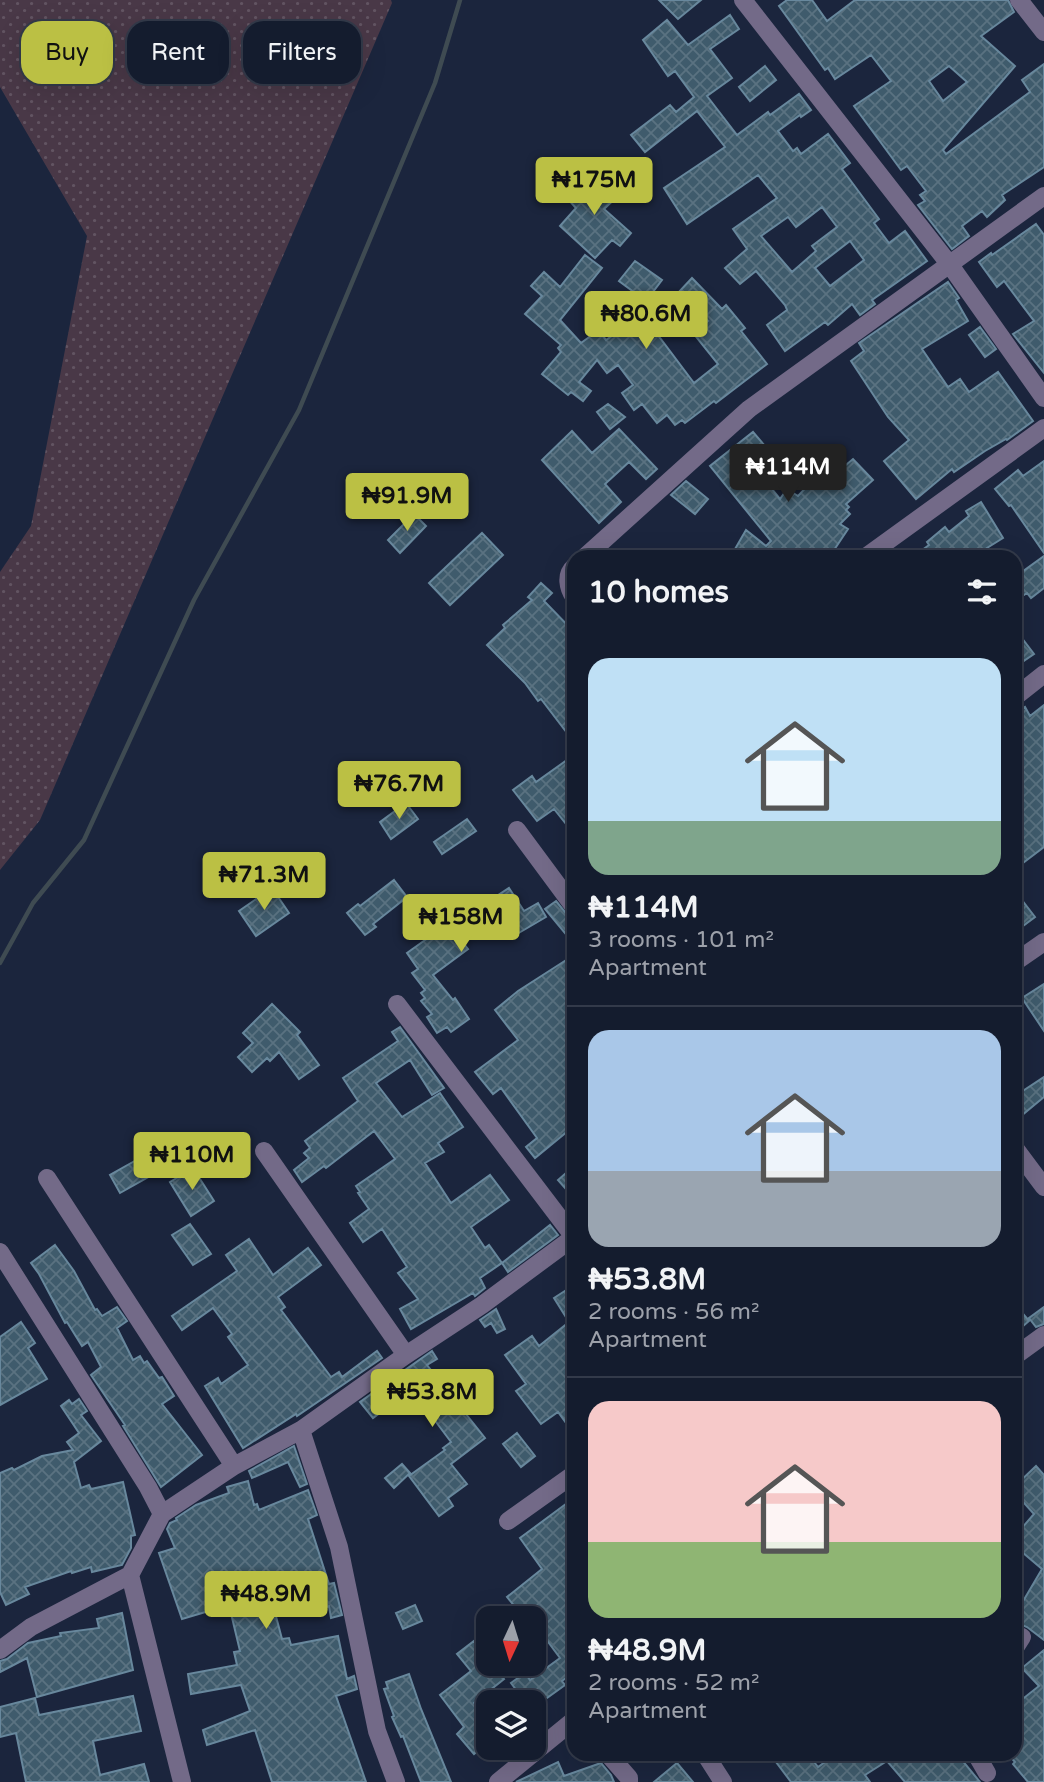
<!DOCTYPE html>
<meta charset="utf-8">
<style>
body{margin:0;font-family:"Varela Round",sans-serif;background:#21293a;color:#f1f3f6;height:100vh;display:flex;flex-direction:column;font-size:26px;white-space:nowrap}
*{box-sizing:border-box;margin:0}
p{font-size:23px;color:#9da1aa}
.icon{flex:none;width:38px;height:38px;fill:none;stroke:currentColor;stroke-width:2;stroke-linecap:round;stroke-linejoin:round}
.map{position:relative;flex:1;overflow:hidden}
.details{position:absolute;left:567px;top:550px;width:455px;height:1211px;display:flex;flex-direction:column;background:#141c2e;border-radius:21px;box-shadow:0 7px 28px #0002,0 0 0 2px #333a4a}
.details>*{flex:none}
.banner{position:absolute;left:21px;top:21px;width:441px;height:63px;display:flex;gap:14px}
.needle{width:46px;rotate:184deg}
.controls{position:absolute;left:476px;top:1606px;display:grid;gap:14px}
.controls a{display:grid;place-items:center;width:70px;height:70px;border-radius:14px;background:#141c2e;box-shadow:0 7px 28px #0002,0 0 0 2px #333a4a;font-size:35px}
.price{position:absolute;translate:-50% -60px;padding:0 16px;border-radius:7px;background:#bbc044;color:#111;font-size:23px;line-height:46px;filter:drop-shadow(0 2px 4px #0008)}
.price::after{content:'';position:absolute;left:50%;top:42px;width:21px;height:16px;margin-left:-10px;background:inherit;clip-path:polygon(0 0,100% 0,50% 100%)}
.price.active{background:#222;color:#fff}
ul{padding:0;list-style:none}
li{display:grid;align-content:center;gap:14px;height:371px;padding:0 21px}
li+li{border-top:2px solid #333a4a}
li span{display:grid;place-items:center;height:217px;border-radius:21px;color:#555}
li>.icon{margin-inline-start:auto}
span .icon{width:126px;height:126px;fill:#fffc;stroke-width:1}
li b{font-size:30px}
h2{display:flex;justify-content:space-between;align-items:center;height:84px;padding:0 21px;font-size:30px}
.tag{padding:0 24px;border-radius:21px;background:#141c2e;box-shadow:0 7px 28px #0002,0 0 0 2px #333a4a;font-size:24px;line-height:63px}
.tag.active{background:#bbc044;color:#111}
.map>svg:first-child{display:block}
.grass{fill:url(#grass-dots)}
.lines{fill:none;stroke-linecap:round;stroke-linejoin:round}
.stream{stroke:#3f4b52;stroke-width:4.5}
.building{fill:url(#building-cross-hatch);stroke:#68889d;stroke-width:2;fill-rule:evenodd}
.minor{stroke:#736a88;stroke-width:18}
</style>
<div class="map">
<svg width="1044" height="1782" viewBox="0 0 1044 1782">
<defs>
<pattern id="grass-dots" width="8" height="8" patternUnits="userSpaceOnUse" patternTransform="scale(1.75)"><rect width="8" height="8" fill="#493847"/><path d="M2 2h.1M6 6h.1" fill="none" stroke="#625462" stroke-width="1.8" stroke-linecap="round"/></pattern>
<pattern id="building-cross-hatch" width="8" height="8" patternUnits="userSpaceOnUse" patternTransform="scale(1.75)"><rect width="8" height="8" fill="#3f5b6c"/><path d="M0 0l8 8M0 8l8-8" fill="none" stroke="#5a7281"/></pattern>
</defs>
<rect width="100%" height="100%" fill="#1b253d"/>
<path class="grass" d="M0 0H391L392 3 40 820 0 870V572L31 526 87 236 0 87Z"/>
<g class="lines">
<path class="stream" d="M0 963 33 903 84 840 194 600 299 410 435 83 460 0"/>
</g>
<path class="building" d="M659 0H701L678 19Z
M787 0H812L827 21 855 0H1008L1014 12 981 36 1015 66 943 150 946 154 1030 92 1022 80 1044 64V167L1002 195 1005 200 987 217 982 211 962 226 969 236 952 249 918 205 925 201 920 195 926 191 907 166 901 170 854 106 891 81 871 55 835 79 828 68 825 70 779 6ZM949 66 967 82 943 101 929 81Z
M730 15 739 29 710 49 732 78 707 96 737 135 768 112 770 115 799 94 811 110 801 117 800 115 778 131 793 151 797 148 801 154 828 134 850 163 842 169 879 219 874 223 889 243 905 231 927 261 872 300 875 304 860 315 852 304 828 325 825 322 785 351 767 325 787 310 785 305 756 271 740 284 725 268 747 249 733 229 777 198 758 175 687 224 664 188 725 147 697 111 645 152 631 135 670 105 676 112 694 97 675 71 668 76 643 40 667 20 688 45ZM822 207 837 227 812 246 816 251 792 272 761 236 788 217 796 227ZM850 241 864 260 830 286 815 268Z
M765 66 776 80 750 101 739 87Z
M596 172 618 196 604 209 631 233 620 246 612 240 595 258 560 226 576 208 567 198Z
M1036 224 1044 235V373L1013 334 1034 321 1004 281 997 287 979 262 991 253 992 255Z
M585 255 602 268 560 320 581 343 599 330 606 340 642 314 694 383 718 364 693 333 708 321 678 293 692 278 722 309 726 305 745 328 741 331 767 364 716 403 714 401 685 423 682 420 675 425 667 415 657 423 642 404 634 410 622 393 633 385 618 365 607 373 597 360 579 382 591 391 583 401 571 392 568 395 542 374 561 352 558 348 561 345 525 314 542 296 531 286 544 272 560 287Z
M635 261 662 280 646 301 619 281Z
M948 282 959 298 956 300 968 321 922 349 948 387 960 379 969 392 998 372 1033 421 1007 440 1006 439 985 451 954 472 952 469 916 499 884 461 909 440 888 417 851 361 864 351 859 343Z
M980 327 996 349 985 357 969 335Z
M608 404 625 417 610 429 597 412Z
M619 429 657 469 646 479 629 462 605 484 621 502 599 523 542 460 572 431 592 453Z
M753 432 778 461 758 472 780 499 787 489 798 496 816 477 823 484 853 459 873 480 846 504 849 507 846 510 850 514 840 524 848 529 830 556H731L746 530 766 546 771 541 710 466Z
M1044 461V553L1011 505 1009 506 995 489 1018 470 1023 476Z
M686 481 708 499 695 514 671 495Z
M981 502 1003 538 987 548 994 556H914L929 545 927 542 945 527 949 532 969 516 966 511Z
M414 514 426 526 400 553 388 540Z
M482 533 503 555 450 605 429 583Z
M1044 556V588L1031 598 1027 593 1015 601V577Z
M541 583 552 593 544 601 574 632V742L541 699 538 701 525 683 487 645 505 628 503 625 532 600 528 597Z
M1015 629 1034 654 1015 667Z
M1044 705V847L1015 869V713L1025 707 1030 716Z
M574 755V834L554 809 537 821 513 790 532 776 536 782Z
M406 803 418 819 391 839 380 822Z
M467 819 476 831 442 854 434 842Z
M394 880 407 897 373 924 376 927 365 935 347 913 358 904 360 906Z
M272 888 289 913 256 936 239 911Z
M509 888 524 911 538 903 546 917 517 934 504 912 461 940 468 949 433 975 453 1000 455 998 469 1019 451 1032 447 1027 437 1033 427 1017 432 1014 421 1001 425 998 421 993 425 990 412 973 418 969 407 953 449 923 451 926Z
M1015 891 1035 917 1015 932Z
M556 901 574 923V944L545 909Z
M574 955V1126L535 1158 526 1147 537 1138 501 1088 493 1094 475 1072 518 1040 495 1010 518 991Z
M1044 984V1031L1022 998Z
M272 1004 300 1032 297 1035 319 1065 299 1079 279 1052 270 1061 267 1058 252 1072 238 1057 253 1043 243 1033Z
M400 1027 444 1088 432 1095 410 1060 376 1083 402 1117 440 1093 463 1127 438 1143 444 1152 425 1163 451 1203 490 1175 509 1200 471 1227 485 1248 489 1245 502 1263 550 1225 558 1235 508 1272 502 1263 480 1278 485 1288 475 1296 473 1293 411 1329 400 1309 418 1299 398 1273 407 1267 382 1229 363 1242 350 1223 369 1209 358 1193 360 1192 356 1186 395 1159 374 1131 326 1168 324 1166 302 1182 294 1170 309 1158 304 1153 310 1148 305 1141 358 1101 343 1078 398 1041 392 1032Z
M1044 1077V1097L1015 1121V1096Z
M140 1158 150 1176 120 1193 110 1175Z
M574 1166V1198L558 1180Z
M193 1168 214 1201 191 1216 170 1182Z
M190 1224 211 1254 193 1265 172 1235Z
M249 1239 273 1275 308 1248 321 1265 278 1297 285 1307 281 1310 331 1377 339 1372 342 1377 377 1351 382 1358 297 1416 296 1414 243 1448 205 1386 218 1378 221 1384 248 1365 228 1337 232 1334 213 1308 182 1330 172 1316 237 1271 226 1255Z
M55 1245 74 1271 95 1310 97 1309 102 1316 117 1307 127 1321 117 1328 133 1360 140 1356 144 1363 147 1361 159 1378 162 1377 174 1396 162 1404 202 1455 161 1487 123 1426 125 1425 91 1375 101 1367 88 1342 82 1346 67 1322 65 1323 39 1274 31 1263Z
M574 1285V1434L558 1412 541 1424 516 1391 526 1384 505 1355 532 1336 539 1346 569 1322 554 1298Z
M1015 1304 1029 1321 1015 1333Z
M1044 1307V1324L1036 1327 1029 1318Z
M496 1309 505 1329 497 1333 491 1323 485 1327 480 1320Z
M21 1322 35 1343 28 1348 47 1379 0 1405V1337Z
M432 1351 437 1359 427 1365 485 1438 451 1464 467 1484 448 1498 453 1506 439 1516 409 1476 445 1450 443 1448 451 1442 415 1394 400 1405 397 1400 373 1418 360 1402Z
M79 1399 87 1411 81 1415 101 1441 74 1462 81 1488 89 1485 91 1489 123 1482 135 1535 131 1536V1548L122 1565 92 1572 91 1567 72 1573 71 1571 25 1587 29 1594 6 1605 0 1592V1473L12 1468 14 1470 42 1456 73 1450 67 1442 79 1433 61 1406 69 1400 72 1404Z
M517 1433 535 1456 521 1467 503 1444Z
M294 1446 307 1484 300 1487 288 1462 252 1478 249 1471Z
M402 1464 410 1473 394 1488 385 1478Z
M1036 1466 1044 1475V1640L1027 1627 1015 1622V1615L1042 1569 1015 1546V1536L1034 1514 1015 1493V1486Z
M248 1481 254 1505 257 1504 259 1510 308 1490 317 1515 308 1519 329 1584 334 1583 342 1615 331 1618 329 1606 322 1608 315 1575 269 1590 282 1639 289 1638 291 1645 338 1636 347 1679 354 1676 357 1689 336 1696 366 1782H272L255 1730 207 1745 203 1730 250 1711 241 1685 191 1694 188 1674 237 1665 234 1652 240 1651 229 1605 182 1619 159 1553 175 1548 167 1529 170 1523 177 1520 176 1518 196 1505 229 1493 227 1487Z
M574 1498V1672L562 1681 565 1685 540 1703H526L511 1683 525 1673 530 1680 560 1658 534 1623V1619H525L507 1597 542 1569 520 1538Z
M415 1605 422 1621 403 1629 396 1613Z
M122 1613 133 1670 37 1697 27 1658 0 1672V1661L7 1659 28 1643 61 1636 60 1633 99 1628 97 1619Z
M474 1641 488 1659V1664H492L504 1679 474 1703 488 1719V1742L474 1754 457 1734 464 1727 440 1695 471 1671 457 1654Z
M1044 1650V1782H1028L1013 1764 1015 1762 1008 1754H1015V1705L1039 1686 1022 1668Z
M409 1674 421 1709 451 1782H421L403 1736 401 1737 392 1717 394 1716 384 1689 388 1688 386 1682Z
M133 1696 141 1731 93 1741 100 1775 144 1764 149 1782H26L16 1733 0 1737V1707L35 1698 39 1715Z
M770 1754H808L818 1767 836 1754H957L980 1782H905L887 1761 865 1775 870 1782H791Z
M558 1762 564 1776 601 1763 611 1775 614 1782H516Z
M677 1763 693 1782H654Z"/>
<g class="lines">
<path class="minor" d="M743 0 950 265 1044 398
M1019 0 1044 32
M586 556 749 409 1044 196
M867 556 1044 428
M574 567C565 575 568 588 574 597
M1015 697 1044 674
M517 830 574 907
M1015 962 1044 942
M397 1004 574 1237
M1015 1148 1044 1187
M264 1151 406 1355
M47 1178 234 1466
M0 1252 148 1487 162 1514
M1015 1356 1044 1335
M301 1430 339 1547 377 1731 396 1782
M508 1521 574 1474
M130 1575 182 1782
M1015 1648 1022 1637
M0 1650 31 1627 130 1575 162 1514 234 1466 301 1430 406 1355 482 1305 574 1237
M608 1754 629 1778V1782
M705 1754 723 1782
M976 1754 987 1773
M498 1782 574 1720"/>
</g>
</svg>
<div class="controls">
<a><svg class="needle" viewBox="-14 -14 28 28"><path d="M0-13l5 13h-10z" fill="#e53935"/><path d="M0 13l5-13h-10z" fill="#9da1aa"/></svg></a>
<a><svg class="icon" aria-label="layers" viewBox="0 0 24 24"><path d="M12 4l9 5-9 5-9-5zM3 14l9 5 9-5"/></svg></a>
</div>
<b class="price" style="left:594px;top:217px">₦175M</b>
<b class="price" style="left:646px;top:351px">₦80.6M</b>
<b class="price active" style="left:788px;top:504px">₦114M</b>
<b class="price" style="left:407px;top:533px">₦91.9M</b>
<b class="price" style="left:399px;top:821px">₦76.7M</b>
<b class="price" style="left:264px;top:912px">₦71.3M</b>
<b class="price" style="left:461px;top:954px">₦158M</b>
<b class="price" style="left:192px;top:1192px">₦110M</b>
<b class="price" style="left:432px;top:1429px">₦53.8M</b>
<b class="price" style="left:266px;top:1631px">₦48.9M</b>
<div class="banner">
<a class="tag active">Buy</a>
<a class="tag">Rent</a>
<a class="tag">Filters</a>
</div>
<section class="details">
<h2>10 homes<svg class="icon" aria-label="filters" viewBox="0 0 24 24"><path d="M4 7h16M4 17h16"/><circle cx="9" cy="7" r="2"/><circle cx="15" cy="17" r="2"/></svg></h2>
<ul>
<li><span style="background:linear-gradient(#bfe0f5 75%,#7fa58c 0)"><svg class="icon" aria-label="home" viewBox="0 0 24 24"><path d="M3 11l9-7 9 7M6 9v11h12V9"/></svg></span><div><b>₦114M</b><p>3 rooms · 101 m²</p><p>Apartment</p></div></li>
<li><span style="background:linear-gradient(#a9c7e8 65%,#9aa5b1 0)"><svg class="icon" aria-label="home" viewBox="0 0 24 24"><path d="M3 11l9-7 9 7M6 9v11h12V9"/></svg></span><div><b>₦53.8M</b><p>2 rooms · 56 m²</p><p>Apartment</p></div></li>
<li><span style="background:linear-gradient(#f6c9c9 65%,#8fb573 0)"><svg class="icon" aria-label="home" viewBox="0 0 24 24"><path d="M3 11l9-7 9 7M6 9v11h12V9"/></svg></span><div><b>₦48.9M</b><p>2 rooms · 52 m²</p><p>Apartment</p></div></li>
</ul>
</section>
</div>
